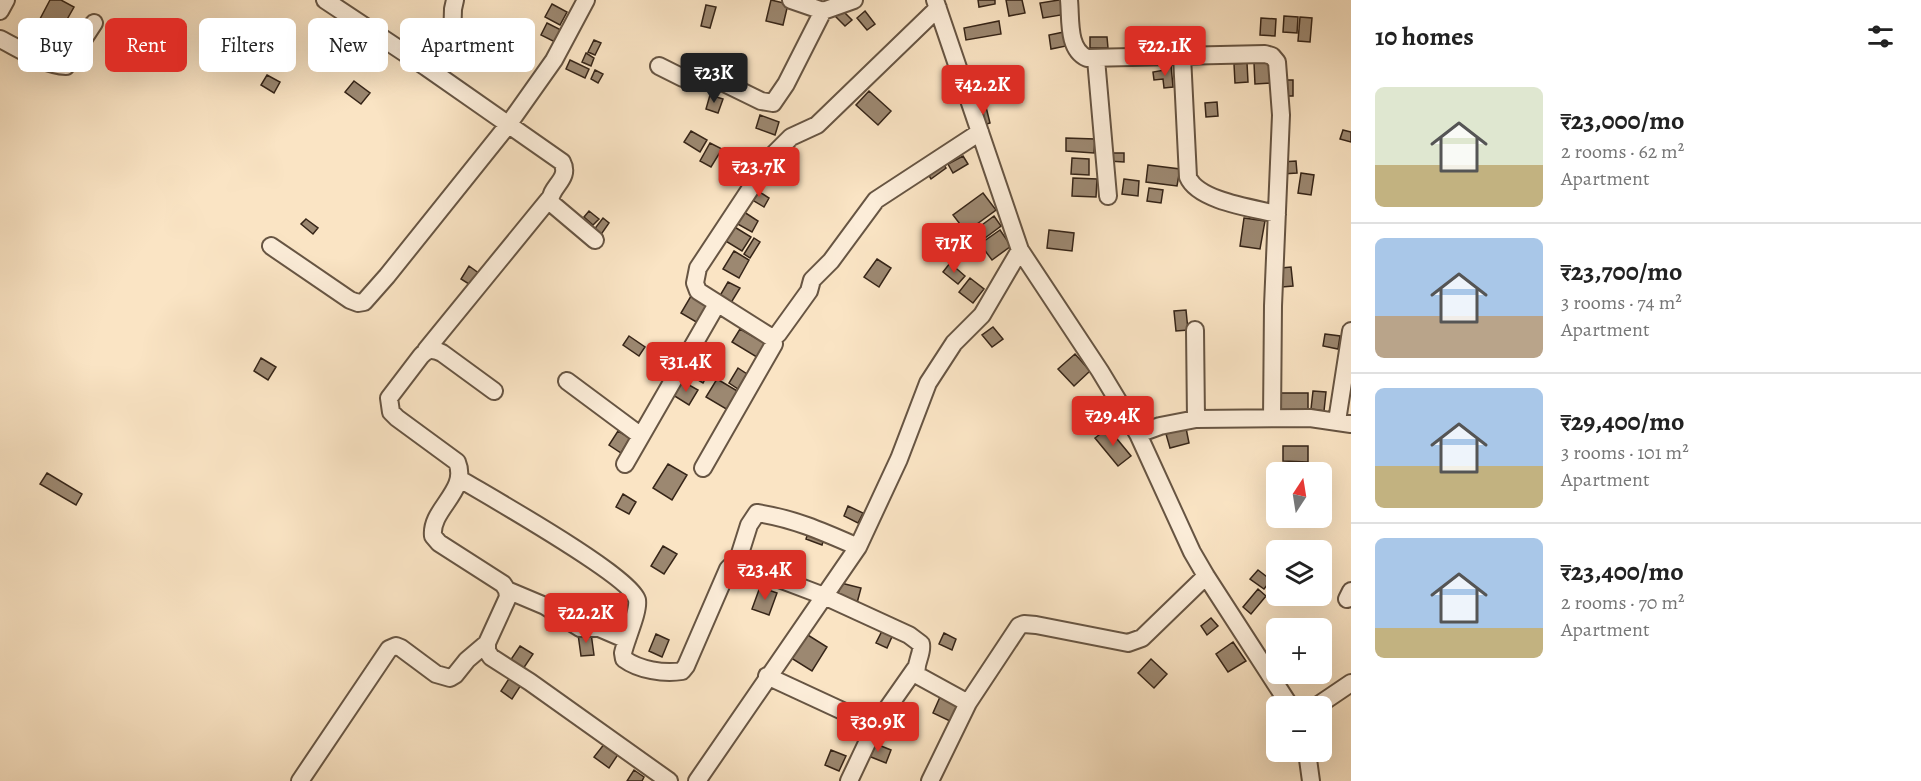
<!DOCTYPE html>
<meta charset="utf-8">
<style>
body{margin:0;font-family:Alegreya,serif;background:#f2f2f2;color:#222;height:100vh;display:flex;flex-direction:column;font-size:22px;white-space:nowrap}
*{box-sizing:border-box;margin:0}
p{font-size:20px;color:#767676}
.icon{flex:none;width:33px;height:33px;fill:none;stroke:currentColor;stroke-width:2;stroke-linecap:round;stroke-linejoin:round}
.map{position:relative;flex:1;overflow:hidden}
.side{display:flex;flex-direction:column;background:#fff;width:570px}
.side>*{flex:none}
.guide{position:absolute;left:18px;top:18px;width:570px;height:54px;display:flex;gap:12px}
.needle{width:39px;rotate:12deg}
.controls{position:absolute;left:1266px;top:462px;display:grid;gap:12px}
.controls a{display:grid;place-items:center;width:66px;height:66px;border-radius:9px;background:#fff;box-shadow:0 6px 24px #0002;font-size:30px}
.price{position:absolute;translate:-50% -51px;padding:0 14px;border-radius:6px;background:#d93025;color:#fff;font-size:20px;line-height:39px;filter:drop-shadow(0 2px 3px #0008)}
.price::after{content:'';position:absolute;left:50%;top:36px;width:18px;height:14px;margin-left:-9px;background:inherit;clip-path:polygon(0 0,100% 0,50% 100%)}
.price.active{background:#222;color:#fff}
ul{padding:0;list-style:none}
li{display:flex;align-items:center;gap:18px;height:150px;padding:0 24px}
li+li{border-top:2px solid #e0e0e0}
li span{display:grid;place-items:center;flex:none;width:168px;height:120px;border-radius:9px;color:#555}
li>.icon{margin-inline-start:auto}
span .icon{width:72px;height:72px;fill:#fffc;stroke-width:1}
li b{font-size:26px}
h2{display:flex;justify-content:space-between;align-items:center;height:72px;padding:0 24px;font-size:26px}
.chip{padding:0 21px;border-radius:9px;background:#fff;box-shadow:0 6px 24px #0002;font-size:21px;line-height:54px}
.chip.active{background:#d93025;color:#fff}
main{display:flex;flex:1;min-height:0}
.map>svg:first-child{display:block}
.building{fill:#9c8871;stroke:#362518;stroke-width:1.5}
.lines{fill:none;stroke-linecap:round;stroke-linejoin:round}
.minor-casing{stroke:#675543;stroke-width:20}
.minor{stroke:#fcedd9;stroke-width:16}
</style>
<main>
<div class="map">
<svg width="1351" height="781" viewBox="0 0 1351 781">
<rect width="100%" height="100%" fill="#fae4c4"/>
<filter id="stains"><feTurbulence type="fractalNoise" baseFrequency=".00333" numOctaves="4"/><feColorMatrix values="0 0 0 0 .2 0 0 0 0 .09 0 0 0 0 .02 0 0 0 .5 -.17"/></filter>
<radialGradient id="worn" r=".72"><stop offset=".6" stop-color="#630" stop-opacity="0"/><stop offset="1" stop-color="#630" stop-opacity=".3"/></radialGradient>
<path class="building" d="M50 0H61L74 7 61 30 40 19Z
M771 0 788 4 783 25 766 21Z
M978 0H995V4L979 7Z
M1006 0H1022L1025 13 1009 16Z
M1059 0H1065L1067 14 1043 18 1040 3Z
M552 4 567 12 560 25 545 17Z
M706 5 716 7 710 28 701 26Z
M841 9 852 20 845 26 835 16Z
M865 11 875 24 867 30 857 18Z
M1284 16 1298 17 1297 33 1283 32Z
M1300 17 1312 18 1310 42 1298 41Z
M1261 18 1276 19 1275 36 1260 35Z
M173 19 186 27 178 40 165 32Z
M999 21 1001 34 966 40 964 28Z
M547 23 563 31 557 43 541 35Z
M1064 32 1066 46 1051 49 1049 35Z
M1175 36H1185V47H1175Z
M1090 37H1107L1108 48H1090Z
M594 40 601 43 595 55 588 52Z
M586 53 594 58 591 66 582 62Z
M570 60 589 69 585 78 566 69Z
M1247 63 1248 82 1235 83 1234 64Z
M1254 63H1270L1271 83 1255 84Z
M1171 65 1173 87 1164 88 1163 79 1154 80 1153 72 1165 70 1164 66Z
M595 70 603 74 598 83 591 79Z
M267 75 280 82 274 93 261 85Z
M1004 77 1008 95 987 98 983 81Z
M1284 80H1293V96H1283Z
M354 81 370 93 361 104 345 92Z
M869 91 891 111 878 125 856 105Z
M710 95 723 99 718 113 706 109Z
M1217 102 1218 116 1206 117 1205 103Z
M986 107 990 123 980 126 976 110Z
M760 115 779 122 775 135 756 128Z
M1343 130 1351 132V142L1340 139Z
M691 131 707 140 700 152 684 142Z
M1066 138 1095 139 1094 153 1066 151Z
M710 143 722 149 711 167 700 161Z
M1108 153H1124V162L1108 161Z
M963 156 968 164 953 173 948 164Z
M1072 158 1089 159V175L1071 174Z
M940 159 946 168 931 179 925 169Z
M1296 161 1297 173 1282 174 1281 162Z
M1148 165 1180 169 1177 186 1146 182Z
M1301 173 1314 175 1311 195 1298 193Z
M1073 178 1097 179 1096 197 1072 196Z
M1124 179 1139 181 1138 196 1122 194Z
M1149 188 1163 190 1161 203 1147 201Z
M755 189 769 198 764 207 749 198Z
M983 193 996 210 966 232 953 215Z
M741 210 758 221 752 232 734 222Z
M589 211 599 219 593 225 584 217Z
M994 216 1001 226 985 238 978 228Z
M603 218 609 223 600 236 593 231Z
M1244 218 1265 221 1260 249 1240 246Z
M306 219 318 228 313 234 301 224Z
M733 226 751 237 742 251 724 240Z
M1000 230 1011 246 992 260 980 244Z
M1049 230 1074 233 1072 251 1047 248Z
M754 238 760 242 750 258 744 254Z
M734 251 749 260 739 278 723 269Z
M877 259 891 268 879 287 864 277Z
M950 263 965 276 958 284 943 272Z
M469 266 480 274 472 286 461 279Z
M1291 267 1293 286 1282 287 1281 268Z
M970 278 984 289 973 303 959 292Z
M728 282 740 288 729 306 718 299Z
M691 296 708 307 698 323 681 313Z
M1186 310 1188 330 1176 331 1174 311Z
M993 327 1003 339 992 347 982 335Z
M740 329 768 345 760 359 732 342Z
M1325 334 1340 336 1338 349 1323 346Z
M629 336 645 347 639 356 623 345Z
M1075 354 1090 371 1074 386 1058 369Z
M261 358 276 367 268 380 254 371Z
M691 359 710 370 703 383 683 371Z
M738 368 747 374 738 389 729 383Z
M717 379 739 392 728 410 706 397Z
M682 381 698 390 689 405 673 395Z
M1313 391 1326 392 1324 411 1311 409Z
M1275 393H1308V413H1275Z
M1108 428 1131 456 1118 466 1095 438Z
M1186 428 1189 443 1170 448 1166 434Z
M618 431 630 438 621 453 609 445Z
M1283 446H1308V462L1283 461Z
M668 464 687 475 672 500 653 488Z
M47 473 82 494 76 505 40 484Z
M623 494 636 502 629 514 616 507Z
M848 506 863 513 858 523 844 516Z
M810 527 826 532 822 545 806 539Z
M663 546 677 554 664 574 651 566Z
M1258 570 1271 580 1264 589 1250 579Z
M841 583 861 588 857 603 837 598Z
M760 587 777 593 769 615 752 609Z
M1258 589 1266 596 1251 614 1243 607Z
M1211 618 1218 626 1207 635 1201 626Z
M884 627 894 632 887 648 876 643Z
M803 632 827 647 812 671 788 656Z
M591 633 594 655 581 656 578 634Z
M944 633 956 639 952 650 939 644Z
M656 634 669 640 662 657 649 651Z
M1233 642 1246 661 1228 672 1216 654Z
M520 646 533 654 523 669 510 661Z
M1151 659 1167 674 1154 688 1138 673Z
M510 677 521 685 512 699 501 691Z
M940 697 959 706 952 722 933 713Z
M871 742 891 750 886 763 866 755Z
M605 743 619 753 609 768 594 757Z
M831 750 846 756 839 771 825 765Z
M634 770 644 777 642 781H627Z"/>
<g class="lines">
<g class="minor-casing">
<path id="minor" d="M325 0 426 67 562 162C571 179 550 186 550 202L595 240
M791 0 823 11 854 0
M935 0 1020 250 1100 371 1138 434 1192 552 1206 576 1290 706
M1069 0C1071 19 1067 49 1087 58L1265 54 1272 56 1277 62 1281 115 1273 306 1272 418
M0 11 6 0
M0 39C20 49 44 65 66 66L94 23
M1182 56 1188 177C1198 201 1253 208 1277 214
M1096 59 1108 196
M659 66 683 78 716 79 761 101 773 103 786 84 823 11
M426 67 452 41 453 9 455 0
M271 246 350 300 358 303 364 302 387 276 508 125 554 60 586 0
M1195 330 1196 419
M772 338 778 334 809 291 812 280 831 261 876 200 980 132
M426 350 550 198
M567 381 641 436
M494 391 442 353C433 349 428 348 421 356L389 398 391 412 397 418 457 462C469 491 430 509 433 536L439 543 503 584 507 590 508 597 487 643V651L491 657 530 682 669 781
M1337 421 1351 331
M1138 434 1160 426 1196 419 1310 418 1351 424
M625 464 717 304
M703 468 774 344 772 338 766 334 698 291 695 283 698 268 772 156 791 137 817 125 938 8
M460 479C488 496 631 576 637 600 639 612 626 639 623 653L624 659C639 670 664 674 682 671L686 666 728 569 732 565 737 563 824 596 909 635 921 644C923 655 914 663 917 675L968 703
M737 563 749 525 757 513C793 518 826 533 858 547
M507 590 545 606 580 628H599L627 640
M1347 599 1351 591
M767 676 875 726
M1317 706 1351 683
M1307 752 1311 781
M300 781 389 649 396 646 401 648 436 674 450 678 455 675 467 660 487 643
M697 781 858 547 899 459 928 383 954 343 982 315 1020 250
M849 781 875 726 915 669
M930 781 968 703 1019 626 1024 624 1036 625 1128 643 1142 638 1206 576"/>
</g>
<use href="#minor" class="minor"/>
</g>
<rect width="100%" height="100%" filter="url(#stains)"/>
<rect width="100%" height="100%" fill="url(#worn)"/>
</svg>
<div class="controls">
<a><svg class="needle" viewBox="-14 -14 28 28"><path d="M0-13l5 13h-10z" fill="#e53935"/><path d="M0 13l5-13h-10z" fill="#767676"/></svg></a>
<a><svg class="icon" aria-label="layers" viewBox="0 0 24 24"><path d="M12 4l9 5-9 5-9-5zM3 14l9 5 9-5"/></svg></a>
<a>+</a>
<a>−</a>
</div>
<b class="price" style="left:1165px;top:77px">₹22.1K</b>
<b class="price active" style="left:714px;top:104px">₹23K</b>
<b class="price" style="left:983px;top:116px">₹42.2K</b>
<b class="price" style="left:759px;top:198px">₹23.7K</b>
<b class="price" style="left:954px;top:274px">₹17K</b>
<b class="price" style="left:686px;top:393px">₹31.4K</b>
<b class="price" style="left:1113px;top:447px">₹29.4K</b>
<b class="price" style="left:765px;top:601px">₹23.4K</b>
<b class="price" style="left:586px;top:644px">₹22.2K</b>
<b class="price" style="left:878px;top:753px">₹30.9K</b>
<div class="guide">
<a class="chip">Buy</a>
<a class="chip active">Rent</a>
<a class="chip">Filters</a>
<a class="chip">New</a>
<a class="chip">Apartment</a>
</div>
</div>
<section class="side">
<h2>10 homes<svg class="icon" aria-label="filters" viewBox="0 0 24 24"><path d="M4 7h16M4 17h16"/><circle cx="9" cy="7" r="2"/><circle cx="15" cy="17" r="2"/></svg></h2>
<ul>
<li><span style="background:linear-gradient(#dfe7d0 65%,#c2b280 0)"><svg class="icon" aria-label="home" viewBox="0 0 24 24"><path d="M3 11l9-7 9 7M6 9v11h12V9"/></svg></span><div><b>₹23,000/mo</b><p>2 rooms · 62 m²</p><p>Apartment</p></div></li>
<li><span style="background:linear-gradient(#a9c7e8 65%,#b9a48a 0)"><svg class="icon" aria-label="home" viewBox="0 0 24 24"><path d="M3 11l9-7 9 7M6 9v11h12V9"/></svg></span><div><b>₹23,700/mo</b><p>3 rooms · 74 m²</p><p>Apartment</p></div></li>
<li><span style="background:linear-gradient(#a9c7e8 65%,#c2b280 0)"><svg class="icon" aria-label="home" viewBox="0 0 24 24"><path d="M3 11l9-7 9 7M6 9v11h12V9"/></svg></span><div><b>₹29,400/mo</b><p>3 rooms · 101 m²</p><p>Apartment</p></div></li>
<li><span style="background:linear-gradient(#a9c7e8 75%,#c2b280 0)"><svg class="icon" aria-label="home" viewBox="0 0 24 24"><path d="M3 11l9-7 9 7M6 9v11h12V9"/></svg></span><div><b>₹23,400/mo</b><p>2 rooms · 70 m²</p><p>Apartment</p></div></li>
</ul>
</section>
</main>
